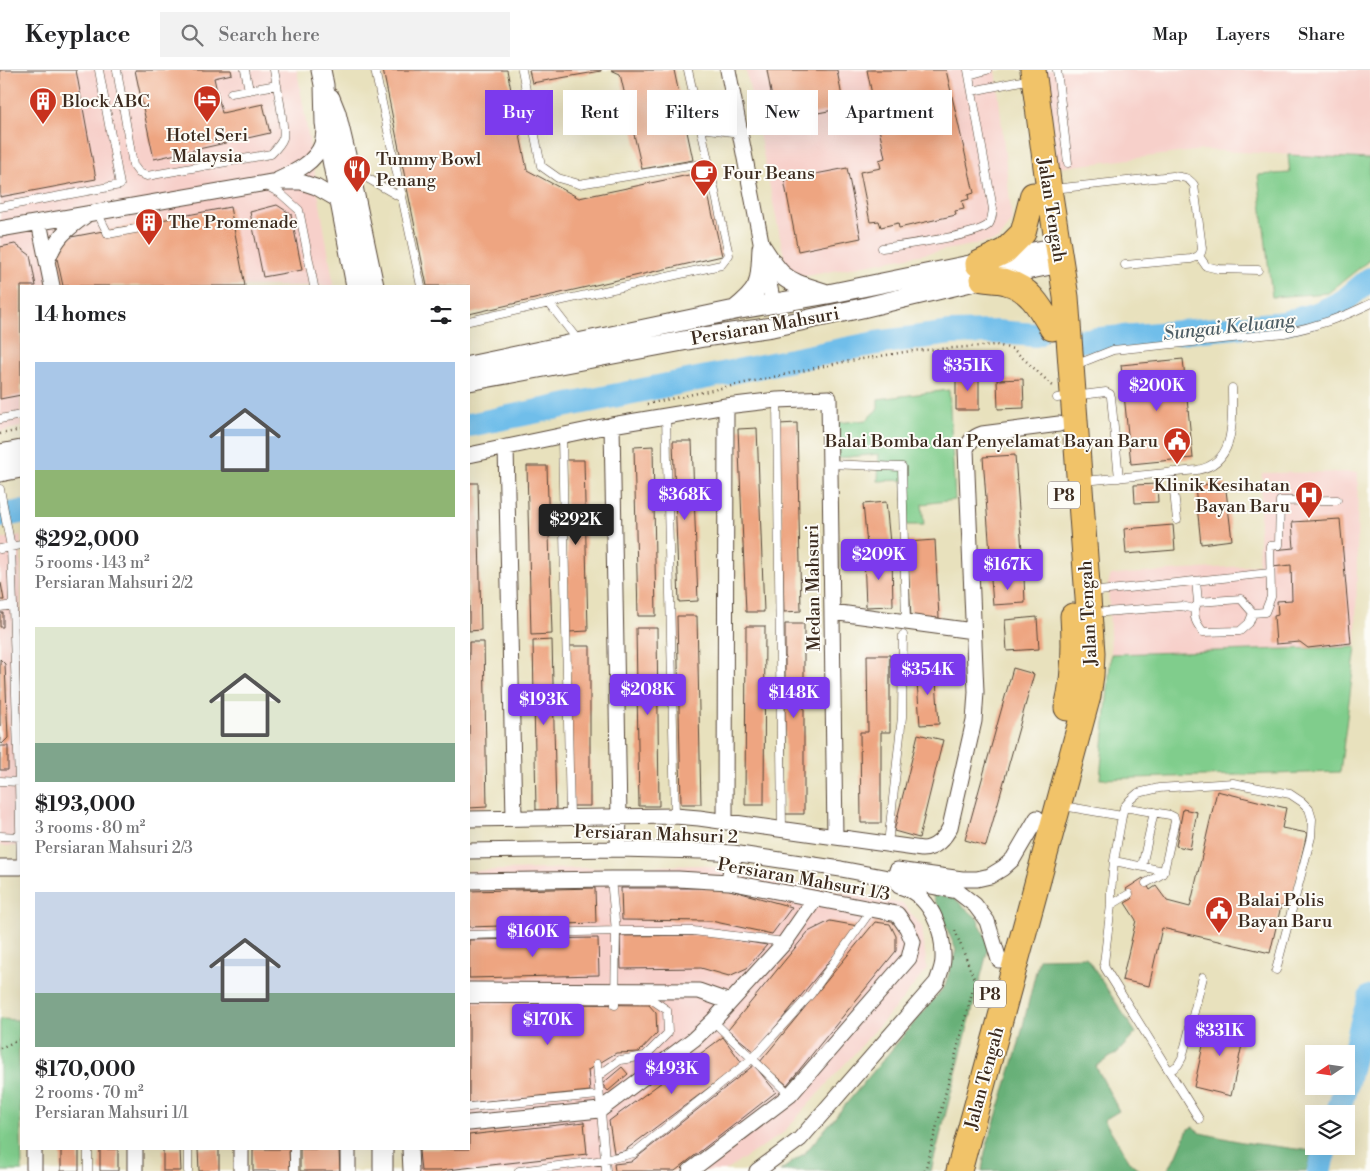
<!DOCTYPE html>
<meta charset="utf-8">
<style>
body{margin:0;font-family:"Libre Bodoni",serif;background:#f2f2f2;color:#202124;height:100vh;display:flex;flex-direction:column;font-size:19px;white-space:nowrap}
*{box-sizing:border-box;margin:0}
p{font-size:16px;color:#757577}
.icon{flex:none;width:28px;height:28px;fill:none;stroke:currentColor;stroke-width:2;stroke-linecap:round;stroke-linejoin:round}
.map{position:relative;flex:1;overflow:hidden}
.side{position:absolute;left:20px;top:215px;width:450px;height:865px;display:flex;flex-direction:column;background:#fff;border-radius:0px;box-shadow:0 5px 20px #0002}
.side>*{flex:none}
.top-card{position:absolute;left:485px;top:20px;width:475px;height:45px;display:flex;gap:10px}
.needle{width:32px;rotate:257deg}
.fabs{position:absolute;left:1305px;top:975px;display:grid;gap:10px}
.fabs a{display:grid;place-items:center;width:50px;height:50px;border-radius:0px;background:#fff;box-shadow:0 5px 20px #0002;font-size:25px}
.price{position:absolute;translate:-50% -42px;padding:0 11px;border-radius:5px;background:#7c3aed;color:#fff;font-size:16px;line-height:32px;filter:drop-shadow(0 1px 2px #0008)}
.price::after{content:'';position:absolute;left:50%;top:30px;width:15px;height:11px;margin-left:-8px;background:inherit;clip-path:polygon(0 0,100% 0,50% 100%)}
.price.active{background:#222;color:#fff}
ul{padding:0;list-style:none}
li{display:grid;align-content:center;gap:10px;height:265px;padding:0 15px}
li span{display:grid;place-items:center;height:155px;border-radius:0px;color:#555}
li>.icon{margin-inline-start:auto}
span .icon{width:90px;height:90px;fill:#fffc;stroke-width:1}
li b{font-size:21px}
h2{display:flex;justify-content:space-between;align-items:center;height:60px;padding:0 15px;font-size:21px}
.chip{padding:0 18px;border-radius:0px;background:#fff;box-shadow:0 5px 20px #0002;font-size:18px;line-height:45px}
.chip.active{background:#7c3aed;color:#fff}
header{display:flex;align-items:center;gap:30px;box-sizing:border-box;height:70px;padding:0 25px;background:#fff;border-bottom:1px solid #e0e0e0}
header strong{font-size:24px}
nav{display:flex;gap:28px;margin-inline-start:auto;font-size:18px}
.search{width:350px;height:45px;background:#f2f2f2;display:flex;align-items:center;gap:12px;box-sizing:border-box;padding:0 18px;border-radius:0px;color:#757577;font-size:19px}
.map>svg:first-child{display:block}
.built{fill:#f7d0ca}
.green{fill:#80cd8c;stroke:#5e7c55}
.forest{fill:#68b078;stroke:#526d4b}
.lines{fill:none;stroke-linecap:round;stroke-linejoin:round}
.river{stroke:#70beea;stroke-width:24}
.building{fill:#eea581}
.service-casing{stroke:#554536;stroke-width:9}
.minor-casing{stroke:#554536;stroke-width:17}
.tertiary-casing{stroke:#554536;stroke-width:21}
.primary-casing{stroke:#554536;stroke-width:27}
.path{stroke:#554536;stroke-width:2.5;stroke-dasharray:1 4;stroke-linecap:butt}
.service{stroke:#fff;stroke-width:8}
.minor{stroke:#fff;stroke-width:15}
.tertiary{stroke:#fff;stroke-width:19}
.primary{stroke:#f1c369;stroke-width:25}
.labels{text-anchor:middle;stroke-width:4;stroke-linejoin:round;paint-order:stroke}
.shield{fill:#fdfcf7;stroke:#75695f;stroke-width:1}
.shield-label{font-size:16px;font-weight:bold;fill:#3b2a1e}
.poi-label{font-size:18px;fill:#3b2a1e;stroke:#fdfcf7;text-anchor:start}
.street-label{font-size:18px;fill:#3b2a1e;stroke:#fdfcf7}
.water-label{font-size:19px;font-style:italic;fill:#4e5e65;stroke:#fdfcf7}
</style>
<header>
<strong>Keyplace</strong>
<div class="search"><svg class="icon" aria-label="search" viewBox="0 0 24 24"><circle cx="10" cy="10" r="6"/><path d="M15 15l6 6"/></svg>Search here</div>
<nav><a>Map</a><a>Layers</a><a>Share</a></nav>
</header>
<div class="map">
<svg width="1370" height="1101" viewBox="0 0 1370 1101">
<rect width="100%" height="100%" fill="#fdfcf7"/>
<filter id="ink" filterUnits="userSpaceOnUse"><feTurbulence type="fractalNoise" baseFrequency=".02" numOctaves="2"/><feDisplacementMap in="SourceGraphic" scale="10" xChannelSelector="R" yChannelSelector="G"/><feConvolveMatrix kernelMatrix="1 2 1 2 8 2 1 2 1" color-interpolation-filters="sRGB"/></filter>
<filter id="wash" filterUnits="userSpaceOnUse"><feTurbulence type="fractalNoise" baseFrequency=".0096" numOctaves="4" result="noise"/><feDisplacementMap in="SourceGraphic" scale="20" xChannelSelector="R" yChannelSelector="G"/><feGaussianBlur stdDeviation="1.12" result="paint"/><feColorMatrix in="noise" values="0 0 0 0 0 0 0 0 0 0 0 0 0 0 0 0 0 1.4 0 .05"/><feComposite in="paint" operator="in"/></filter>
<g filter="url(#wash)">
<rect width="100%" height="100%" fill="#e8e1bd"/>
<path class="built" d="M0 0H297L334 216H21V357L0 361Z
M746 0H996L1012 151 999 170 801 207 786 196Z
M1046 0H1370V89L1203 80 1057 98Z
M1358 402 1356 577 1111 584 1108 514 1111 505 1258 495 1262 403Z
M21 465V776H0V469Z
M702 795 903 834 922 857 927 899 903 929 783 1063 725 1101H404V1079H469V801Z"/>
<path class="green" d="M1288 85 1370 89V188L1367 192 1328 223 1272 227 1258 105 1290 103Z
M949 320 955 430 922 434 924 455H906L903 410 878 411 879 384 837 388 836 353 867 350 871 345 878 339V329Z
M1356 577 1340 702 1100 709 1111 584Z
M0 949 18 950 22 1101H0Z"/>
<path class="forest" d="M932 824 954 828 977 848 989 875 931 1101H780L805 1083 945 916 956 880Z
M1086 887 1136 963 1117 983 1096 996 1119 1041 1104 1050 1131 1093 1141 1101H982L985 1082 1018 977 1039 888Z
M1193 1057 1201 1063 1242 1072 1312 1081 1307 1101H1167L1176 1087 1188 1059Z"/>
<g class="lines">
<path class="river" d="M1077 271 1284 253 1319 243 1344 231 1370 209
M469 355 876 273 951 263 996 262 1036 265
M0 446 21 442
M1346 1015 1362 952 1370 927
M1337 1044 1346 1016
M1319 1101 1326 1076"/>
</g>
<g id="blocks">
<path class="building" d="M0 0H76L96 109 0 127Z
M135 0H231L232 4 214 8 222 43 263 34 270 63 154 89Z
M383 0H507L527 100 579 128 703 102 722 186 469 244V216H427Z
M529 0H601V1L532 13Z
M611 0H674L693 90 642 99 620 4Z
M767 0H837L844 38 776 51Z
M867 0H946L974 123 968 125 969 129 962 131 964 139 955 141 956 145 899 158 898 153 881 157 879 151 870 152 860 102 881 98 879 90 885 88Z
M847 98 861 168 798 181 784 110Z
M277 135 291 144 302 200 263 207 250 142Z
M230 137 245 216H63L56 184 66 168Z
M15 174 30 185 36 216H21V325L0 329V177Z
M1183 289 1193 388 1131 394 1121 295Z
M956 305H979V340H956Z
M1023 309 1024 338 998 339 997 310Z
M797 353 801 541 784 542 779 354Z
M757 358 764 542H746L738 359Z
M673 371H692L698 531 679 532Z
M653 376 656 546H638L634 377Z
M1015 385 1023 495 991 497 983 387Z
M565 390H584L588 561 569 562Z
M527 396H547L552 564 531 565Z
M1225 412 1232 470 1201 474 1195 416Z
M469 413H478L481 560 469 561Z
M1157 414 1158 432 1135 433 1134 415Z
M886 432 890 473 867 475 863 434Z
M1340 449 1351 573 1308 578 1300 572 1276 574 1274 546 1278 545 1277 531 1292 530 1291 495 1272 497V480L1294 478 1292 452Z
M1173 455 1175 480 1126 484 1124 459Z
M935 470 939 548 911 549 907 472Z
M892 485 893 536 866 537 864 486Z
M1024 507 1025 533 993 535 991 509Z
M0 513H1L4 530H0Z
M0 543H3V557H0Z
M677 546H697L701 734H681Z
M1037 547 1039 579 1007 581 1005 550Z
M785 554H804V744H785Z
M746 556H765L764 735H745Z
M636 558H657L659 736H639Z
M552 570 556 740H536L533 571Z
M469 572H484L487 737 469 738Z
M570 576H590V736H570Z
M867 585H890V662H881V753H861L860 662H868Z
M0 589 5 594 8 668 2 674 1 673 0 651Z
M935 596 939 654 920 655 916 597Z
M1013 598 1034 604 986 776 965 770Z
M918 664 943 670 919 768 894 761Z
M0 676H8V700H0Z
M1217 721 1286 738 1282 758 1307 763 1290 838 1281 836 1270 883 1162 858 1149 916 1122 910 1136 850 1125 833 1132 829 1126 819 1143 808 1150 820 1156 816 1167 831 1190 837Z
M1183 739 1197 742 1190 779 1176 776Z
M595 818 596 853 469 857V821Z
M621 818H723L792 837 772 864 711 851 622 850Z
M830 851 858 856 755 982 728 960 808 862Z
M875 852 890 854 896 866V881L787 1015 760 992Z
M705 865 767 875 747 898 729 906 701 898 621 899 620 866Z
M598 868 599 905 469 908V870Z
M469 933 649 935 656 943 657 963 639 982 616 983 588 1000 590 1021 469 1033Z
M1209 948 1246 956 1231 1026 1194 1017Z
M723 967 742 993 624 1081 614 1083 609 1051Z
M754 995 776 1022 675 1101H615L614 1094 631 1092Z
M622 997 628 1004 608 1021 602 1014Z
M584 1052 587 1084 439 1101H421L419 1081 421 1079H469V1065Z
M61 1079H79V1101H61Z
M100 1079H118V1101H100Z
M163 1079H180L181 1101H163Z
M198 1079H219V1101H199Z
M253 1079H289L290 1101H253Z
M300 1079H339L340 1101H300Z"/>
</g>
</g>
<g filter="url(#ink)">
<use href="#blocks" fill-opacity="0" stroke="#554536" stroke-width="1"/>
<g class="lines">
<g class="service-casing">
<path id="service" d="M117 0 133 95 139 103 147 106 271 84C276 79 281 74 283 68 286 59 276 11 274 0
M245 0 249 20
M375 0 421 216
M522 0 541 96 558 108 579 114 708 93
M1057 0 1068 93
M969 5 987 0
M972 21 1031 9
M231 23 277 15
M701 58 740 63
M353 100 402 128
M265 115 280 123 299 140 314 216
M1053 119 1173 106C1183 107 1188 107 1194 115L1202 178C1202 185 1197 187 1191 189L1125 195
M0 137 120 115 99 0
M97 142 108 164 146 157 150 133
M882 178C902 175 979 166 989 154 992 150 992 144 993 139L968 0
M1199 186 1206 196 1218 199 1258 200
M549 233 580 273
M469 251 721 195 729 185 688 0
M1075 295 1113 280 1284 263C1314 257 1342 248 1370 234
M1057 328 1106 322 1110 324 1111 327 1119 408
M777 330 782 759
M666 345 675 746
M0 349 21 345
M562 366 570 747
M830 394 902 397 906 552
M1172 402 1177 450
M1084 411 1197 400C1237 393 1232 349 1232 318
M0 419 11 477 19 712 21 797
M0 479 21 475
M1196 511 1198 532 1241 529 1253 543 1265 542 1271 527 1270 476 1279 475 1280 431 1337 430
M1090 522 1270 503
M1196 536C1192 547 1197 554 1203 562L1240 561 1249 553 1253 543
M0 537 13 535
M1092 543 1182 536 1194 539
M0 711 19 712
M1063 736 1122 746
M0 766 21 767
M888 774 902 647 903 565
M1114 791 1164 801 1175 751 1174 747 1170 745 1124 737
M1142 796 1154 742
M611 809 616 861 615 935
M1146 813 1162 804 1164 801
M1111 835 1129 824
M469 865 616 861H693L785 872
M469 929H651L667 940 668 963 645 986 620 990 598 1006
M713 951 790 1025
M597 994 606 1101
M1170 1001 1178 995 1182 988 1203 907
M469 1037 599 1025
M1199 1049 1105 898 1104 893 1111 835V821L1114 791 1122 746 1124 737 1130 730 1138 723 1159 718 1233 713 1290 724 1302 732 1309 739 1312 749 1311 767 1276 900
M88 1079V1101
M188 1079V1101
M294 1079V1101
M519 1101 605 1090 634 1083 753 988 811 924 872 839"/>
</g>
<g class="minor-casing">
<path id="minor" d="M728 0 773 234
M278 110C295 102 315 93 322 74 323 69 324 63 324 58
M39 152 52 216
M0 159 272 112H301L316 117 340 131
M47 191C56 168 65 160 85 146
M612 355 619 747 618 779
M506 377 514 748
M469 385 612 355 726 336 777 330 829 328 835 767
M832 542 973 561
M469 749 675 746 699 748 922 779C935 779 945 768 950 757L974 651 976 622 966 379C970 371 973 367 982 364L1059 354
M725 752 726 336
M469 781 618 779 701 781 733 783 841 799 957 821 975 835 987 851 999 890
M0 797H21
M897 800 962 809H977L990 806 1003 798 1013 789 1037 748
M469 811 611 809H678L729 812 897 844 907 858 913 872 909 888 790 1025 690 1101
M729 812 733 783
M469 920 699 921 730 932
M469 1053 600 1040 694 969 713 951 785 872 815 829
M34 1079V1101
M135 1079V1101
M241 1079V1101
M348 1079V1101
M410 1079 411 1101
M757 1101 800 1069 937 912C939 905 943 897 943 889 944 859 930 824 899 816"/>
</g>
<g class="tertiary-casing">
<path id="tertiary" d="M321 0 324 15 325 53 356 216
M330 28 336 43 349 98 374 216
M762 178C768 187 774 197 781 204 793 215 809 218 824 223
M735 240C763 218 760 212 762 178
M469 296 735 240 828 224 1058 177
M469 311 704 267 772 257 862 238 983 209 1060 193
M0 384 21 380
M0 402 21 398
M383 1079V1101"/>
</g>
<g class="primary-casing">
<path id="primary" d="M978 194 1005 181 1023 163 1033 125
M983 209C990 210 999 210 1006 212 1030 218 1041 239 1052 258
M1067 638C1075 607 1075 577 1073 546
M959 1101 1088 626 1091 605 1092 583 1066 227 1049 119 1033 0"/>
</g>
<path class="path" d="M647 334 838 293 911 281 996 275 1013 279 1053 316
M0 364 21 360
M0 978 21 969
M925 1101 975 911 954 858"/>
<use href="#service" class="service"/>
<use href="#minor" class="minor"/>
<use href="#tertiary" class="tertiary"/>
<use href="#primary" class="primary"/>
</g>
</g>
<defs>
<g id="hotel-pin" transform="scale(1.4375)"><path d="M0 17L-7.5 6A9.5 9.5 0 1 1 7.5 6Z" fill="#c8321e" stroke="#fdfcf7"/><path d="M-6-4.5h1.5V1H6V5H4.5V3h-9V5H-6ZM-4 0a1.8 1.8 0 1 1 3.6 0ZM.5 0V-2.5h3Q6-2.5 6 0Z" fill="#fff"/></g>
<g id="building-pin" transform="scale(1.4375)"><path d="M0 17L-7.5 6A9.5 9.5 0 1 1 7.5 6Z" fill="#c8321e" stroke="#fdfcf7"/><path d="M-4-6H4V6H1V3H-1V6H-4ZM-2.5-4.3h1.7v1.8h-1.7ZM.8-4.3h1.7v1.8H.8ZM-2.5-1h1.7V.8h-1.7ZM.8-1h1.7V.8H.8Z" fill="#fff"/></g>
<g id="restaurant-pin" transform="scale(1.4375)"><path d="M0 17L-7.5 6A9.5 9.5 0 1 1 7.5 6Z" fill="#c8321e" stroke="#fdfcf7"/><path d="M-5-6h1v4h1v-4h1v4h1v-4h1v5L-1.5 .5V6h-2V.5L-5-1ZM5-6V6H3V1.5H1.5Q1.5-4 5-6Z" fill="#fff"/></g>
<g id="cafe-pin" transform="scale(1.4375)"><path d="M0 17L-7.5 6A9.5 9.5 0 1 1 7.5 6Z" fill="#c8321e" stroke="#fdfcf7"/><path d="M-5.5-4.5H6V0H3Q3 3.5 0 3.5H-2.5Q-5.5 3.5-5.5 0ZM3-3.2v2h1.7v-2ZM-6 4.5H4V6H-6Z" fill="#fff"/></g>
<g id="civic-pin" transform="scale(1.4375)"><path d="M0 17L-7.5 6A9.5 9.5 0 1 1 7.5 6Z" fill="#c8321e" stroke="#fdfcf7"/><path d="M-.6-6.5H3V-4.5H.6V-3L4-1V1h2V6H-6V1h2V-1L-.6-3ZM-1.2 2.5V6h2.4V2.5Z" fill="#fff"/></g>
<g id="hospital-pin" transform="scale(1.4375)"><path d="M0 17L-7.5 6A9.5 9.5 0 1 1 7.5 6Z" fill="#c8321e" stroke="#fdfcf7"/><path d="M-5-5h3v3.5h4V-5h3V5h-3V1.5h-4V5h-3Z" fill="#fff"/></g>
</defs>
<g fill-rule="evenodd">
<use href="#hotel-pin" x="207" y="29"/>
<use href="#building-pin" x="43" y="31"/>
<use href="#restaurant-pin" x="357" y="99"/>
<use href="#cafe-pin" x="704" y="103"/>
<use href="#building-pin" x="149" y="152"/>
<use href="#civic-pin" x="1177" y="371"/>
<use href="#hospital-pin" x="1309" y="425"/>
<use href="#civic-pin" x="1219" y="840"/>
</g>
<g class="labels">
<g class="shield">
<rect x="1048" y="411.5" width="32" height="27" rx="4"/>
<rect x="974" y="910.5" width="32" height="27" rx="4"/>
</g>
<g class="shield-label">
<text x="1064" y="431">P8</text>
<text x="990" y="930">P8</text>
</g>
<g class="poi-label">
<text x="62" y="37">Block ABC</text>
<text x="207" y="71" text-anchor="middle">Hotel Seri<tspan x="207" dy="21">Malaysia</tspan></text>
<text x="376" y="95">Tummy Bowl<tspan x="376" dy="21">Penang</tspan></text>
<text x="723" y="109">Four Beans</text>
<text x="168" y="158">The Promenade</text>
<text x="1158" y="377" text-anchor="end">Balai Bomba dan Penyelamat Bayan Baru</text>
<text x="1290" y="421" text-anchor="end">Klinik Kesihatan<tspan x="1290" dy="21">Bayan Baru</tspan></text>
<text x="1238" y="836">Balai Polis<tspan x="1238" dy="21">Bayan Baru</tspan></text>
</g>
<g class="street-label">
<text transform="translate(1052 140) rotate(81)" y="6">Jalan Tengah</text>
<text transform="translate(765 256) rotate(-10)" y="6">Persiaran Mahsuri</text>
<text transform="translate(813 518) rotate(-91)" y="6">Medan Mahsuri</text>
<text transform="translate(1088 543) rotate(-93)" y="6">Jalan Tengah</text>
<text transform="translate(656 764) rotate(2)" y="6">Persiaran Mahsuri 2</text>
<text transform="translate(804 809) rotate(10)" y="6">Persiaran Mahsuri 1/3</text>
<text transform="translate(984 1008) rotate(-75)" y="6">Jalan Tengah</text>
</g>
<g class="water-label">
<text transform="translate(1229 256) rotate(-6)" y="7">Sungai Keluang</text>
</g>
</g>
</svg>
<div class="fabs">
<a><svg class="needle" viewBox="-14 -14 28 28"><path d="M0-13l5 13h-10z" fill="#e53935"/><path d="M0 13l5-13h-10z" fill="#757577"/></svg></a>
<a><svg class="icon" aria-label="layers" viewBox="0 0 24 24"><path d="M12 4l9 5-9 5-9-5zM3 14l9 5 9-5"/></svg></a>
</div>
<b class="price" style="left:968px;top:322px">$351K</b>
<b class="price" style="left:1157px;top:342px">$200K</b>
<b class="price" style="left:685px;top:451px">$368K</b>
<b class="price active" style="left:576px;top:476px">$292K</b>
<b class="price" style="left:879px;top:511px">$209K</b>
<b class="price" style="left:1008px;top:521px">$167K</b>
<b class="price" style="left:928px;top:626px">$354K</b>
<b class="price" style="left:648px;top:646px">$208K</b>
<b class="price" style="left:794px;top:649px">$148K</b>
<b class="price" style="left:544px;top:656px">$193K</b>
<b class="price" style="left:533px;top:888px">$160K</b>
<b class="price" style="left:548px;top:976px">$170K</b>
<b class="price" style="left:1220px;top:987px">$331K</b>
<b class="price" style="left:672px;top:1025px">$493K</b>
<div class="top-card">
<a class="chip active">Buy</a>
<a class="chip">Rent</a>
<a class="chip">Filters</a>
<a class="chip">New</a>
<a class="chip">Apartment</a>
</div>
<section class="side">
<h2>14 homes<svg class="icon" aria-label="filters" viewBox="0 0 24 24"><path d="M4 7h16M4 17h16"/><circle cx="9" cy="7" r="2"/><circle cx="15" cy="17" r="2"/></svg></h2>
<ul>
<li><span style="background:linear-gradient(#a9c7e8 70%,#8fb573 0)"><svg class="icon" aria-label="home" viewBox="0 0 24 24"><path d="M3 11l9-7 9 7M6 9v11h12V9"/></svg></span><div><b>$292,000</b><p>5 rooms · 143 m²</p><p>Persiaran Mahsuri 2/2</p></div></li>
<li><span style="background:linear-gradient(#dfe7d0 75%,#7fa58c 0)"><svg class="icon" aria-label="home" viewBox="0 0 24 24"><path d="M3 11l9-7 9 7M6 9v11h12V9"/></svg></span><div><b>$193,000</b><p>3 rooms · 80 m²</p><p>Persiaran Mahsuri 2/3</p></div></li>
<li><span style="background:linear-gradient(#c9d6e8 65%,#7fa58c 0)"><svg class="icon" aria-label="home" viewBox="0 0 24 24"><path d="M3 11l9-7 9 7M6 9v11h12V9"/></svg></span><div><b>$170,000</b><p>2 rooms · 70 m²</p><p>Persiaran Mahsuri 1/1</p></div></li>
</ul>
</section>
</div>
